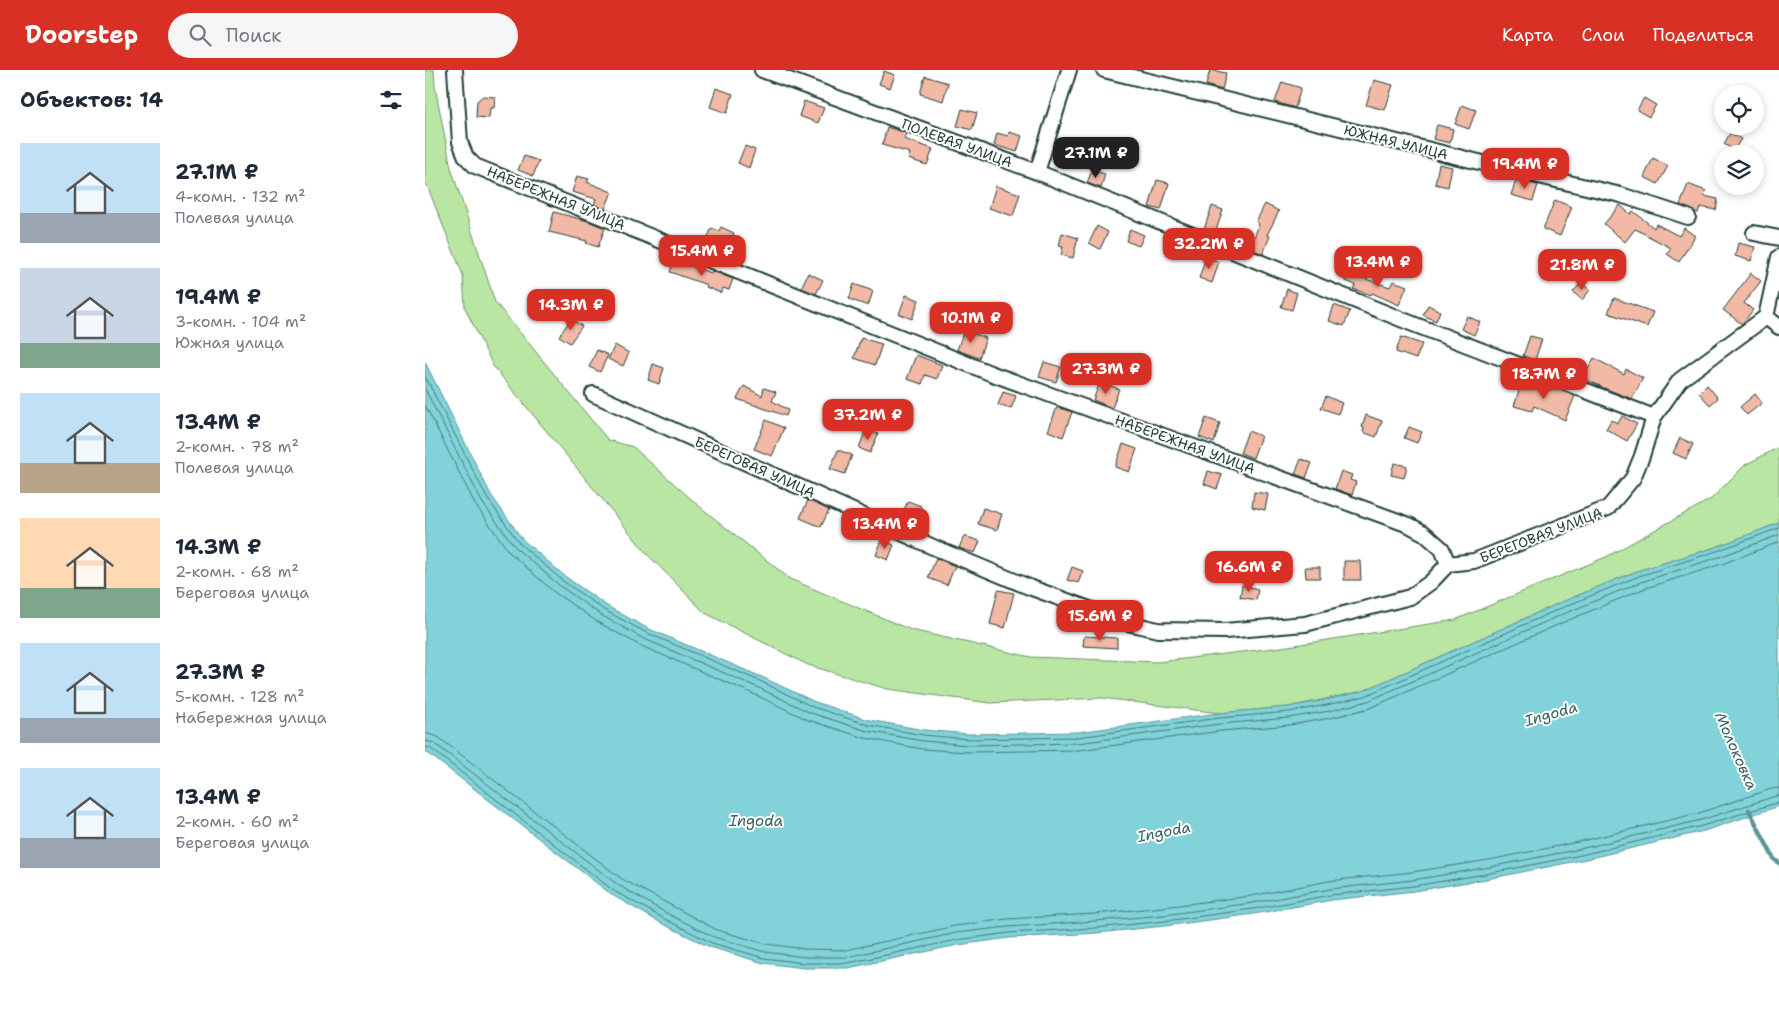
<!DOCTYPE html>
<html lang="ru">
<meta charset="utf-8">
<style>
body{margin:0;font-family:"Shantell Sans",sans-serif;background:#f6f6f7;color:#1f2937;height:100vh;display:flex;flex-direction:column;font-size:19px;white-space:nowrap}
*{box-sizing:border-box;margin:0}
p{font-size:16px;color:#747a83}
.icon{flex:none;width:28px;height:28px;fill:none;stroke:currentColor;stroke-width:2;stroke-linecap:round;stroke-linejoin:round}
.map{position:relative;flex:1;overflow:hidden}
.details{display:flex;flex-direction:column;background:#fff;width:425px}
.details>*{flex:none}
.buttons{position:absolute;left:1289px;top:15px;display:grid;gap:10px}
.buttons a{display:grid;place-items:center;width:50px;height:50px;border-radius:50%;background:#fff;box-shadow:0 2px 8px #0003;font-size:25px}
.price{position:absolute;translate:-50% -42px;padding:0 11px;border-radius:10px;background:#d93025;color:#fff;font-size:16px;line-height:32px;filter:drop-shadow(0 1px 2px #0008)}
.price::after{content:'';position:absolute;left:50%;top:30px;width:15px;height:11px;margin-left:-8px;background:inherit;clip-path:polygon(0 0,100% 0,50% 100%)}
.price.active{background:#222;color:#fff}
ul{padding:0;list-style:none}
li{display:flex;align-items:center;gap:15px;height:125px;padding:0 20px}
li span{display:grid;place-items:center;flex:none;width:140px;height:100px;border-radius:0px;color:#555}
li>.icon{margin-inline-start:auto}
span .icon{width:60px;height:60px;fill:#fffc;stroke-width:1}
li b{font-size:21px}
h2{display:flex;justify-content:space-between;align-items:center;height:60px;padding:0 20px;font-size:21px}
header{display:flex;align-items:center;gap:30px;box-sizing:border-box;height:70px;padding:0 25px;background:#d93025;color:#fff}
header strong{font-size:24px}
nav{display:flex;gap:28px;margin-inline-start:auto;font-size:18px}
.search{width:350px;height:45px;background:#f6f6f7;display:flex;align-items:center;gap:12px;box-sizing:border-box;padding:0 18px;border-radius:28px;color:#747a83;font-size:19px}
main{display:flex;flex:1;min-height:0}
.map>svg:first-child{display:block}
.green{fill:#bae6a4;stroke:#6c926c}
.water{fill:#81d2d9;stroke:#5a9697}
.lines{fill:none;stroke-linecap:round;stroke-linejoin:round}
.shore{stroke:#467976;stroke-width:1}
.stream{stroke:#5a9697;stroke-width:4.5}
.building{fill:#f1b9a6;stroke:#1f3d34}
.street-casing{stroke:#1f3d34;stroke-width:18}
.street{stroke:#fff;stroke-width:14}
.labels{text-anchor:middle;stroke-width:4;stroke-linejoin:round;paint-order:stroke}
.street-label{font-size:14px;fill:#1f3d34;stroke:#fff}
.water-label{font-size:15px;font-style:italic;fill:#38625d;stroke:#fff}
</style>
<header>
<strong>Doorstep</strong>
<div class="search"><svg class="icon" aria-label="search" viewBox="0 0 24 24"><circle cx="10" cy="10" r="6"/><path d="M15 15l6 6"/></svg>Поиск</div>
<nav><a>Карта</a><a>Слои</a><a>Поделиться</a></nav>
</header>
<main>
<section class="details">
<h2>Объектов: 14<svg class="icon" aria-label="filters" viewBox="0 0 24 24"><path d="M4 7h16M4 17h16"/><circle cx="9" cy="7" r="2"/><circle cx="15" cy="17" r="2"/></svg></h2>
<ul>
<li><span style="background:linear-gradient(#bfe0f5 70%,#9aa5b1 0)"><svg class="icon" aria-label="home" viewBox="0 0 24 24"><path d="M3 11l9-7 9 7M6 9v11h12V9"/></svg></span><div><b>27.1M ₽</b><p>4-комн. · 132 m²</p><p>Полевая улица</p></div></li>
<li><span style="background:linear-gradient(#c9d6e8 75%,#7fa58c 0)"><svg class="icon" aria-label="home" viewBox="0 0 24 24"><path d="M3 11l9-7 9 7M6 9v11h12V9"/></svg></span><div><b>19.4M ₽</b><p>3-комн. · 104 m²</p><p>Южная улица</p></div></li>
<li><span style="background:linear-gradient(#bfe0f5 70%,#b9a48a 0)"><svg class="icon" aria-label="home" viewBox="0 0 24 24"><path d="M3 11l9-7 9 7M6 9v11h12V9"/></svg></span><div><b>13.4M ₽</b><p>2-комн. · 78 m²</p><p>Полевая улица</p></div></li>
<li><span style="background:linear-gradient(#ffd9b3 70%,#7fa58c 0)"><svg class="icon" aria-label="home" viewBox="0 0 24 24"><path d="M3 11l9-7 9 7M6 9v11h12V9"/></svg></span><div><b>14.3M ₽</b><p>2-комн. · 68 m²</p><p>Береговая улица</p></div></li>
<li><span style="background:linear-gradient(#bfe0f5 75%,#9aa5b1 0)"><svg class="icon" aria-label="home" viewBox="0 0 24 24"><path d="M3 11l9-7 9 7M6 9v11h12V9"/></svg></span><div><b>27.3M ₽</b><p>5-комн. · 128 m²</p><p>Набережная улица</p></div></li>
<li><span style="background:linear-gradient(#bfe0f5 70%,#9aa5b1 0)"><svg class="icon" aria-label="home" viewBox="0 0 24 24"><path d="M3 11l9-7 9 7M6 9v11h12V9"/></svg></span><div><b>13.4M ₽</b><p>2-комн. · 60 m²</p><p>Береговая улица</p></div></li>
</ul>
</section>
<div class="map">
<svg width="1354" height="944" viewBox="0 0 1354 944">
<rect width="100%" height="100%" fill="#fff"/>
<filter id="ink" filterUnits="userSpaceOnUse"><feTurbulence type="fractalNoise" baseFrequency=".02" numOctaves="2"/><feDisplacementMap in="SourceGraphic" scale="10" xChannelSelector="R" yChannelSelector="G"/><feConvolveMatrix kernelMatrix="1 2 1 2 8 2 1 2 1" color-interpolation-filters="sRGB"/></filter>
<g filter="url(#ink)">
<path class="green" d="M0 0H9L10 17 26 98 70 232 183 370 208 377 274 436 365 509 486 560 606 587 733 592 857 577 1030 550 1181 487 1286 429 1320 395 1354 377V453L1291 477 1212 501 1132 534 938 621 863 637 794 643 677 628 565 633 462 619 383 595 280 543 223 485 68 296 40 238 38 205 0 111Z"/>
<path class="water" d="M0 292 66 425 98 470 141 507 182 536 222 558 339 608 390 632 444 650 499 660 543 664 653 662 794 643 863 637 901 630 938 621 1132 534 1212 501 1291 477 1354 453V736L1279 761 1157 790 1067 808 989 821 907 830 829 844 740 856 672 863 584 868 533 875 423 898H379L338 893 285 877 236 853 187 825 0 681Z"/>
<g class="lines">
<path class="shore" d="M0 306 62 428 95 474 138 511 179 540 220 562 337 612 388 637 443 655 498 665 543 669 653 667 795 648 864 642 902 635 940 626 1134 539 1214 506 1292 481 1354 458
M0 319 57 432 91 478 135 516 176 545 217 568 334 618 386 643 442 661 498 671 543 675 653 673 795 654 864 648 904 641 943 631 1136 545 1216 512 1294 487 1354 465
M0 335 50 434 84 482 129 522 171 551 214 575 331 625 383 650 440 668 497 679 543 682 654 680 796 661 865 655 905 648 945 638 1139 552 1218 519 1297 494 1354 472
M0 663 13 667 197 809 292 860 341 874 380 879 421 880 530 856 582 849 670 844 738 837 826 826 904 811 987 802 1064 790 1153 772 1274 743 1346 719 1354 718
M0 671 9 673 193 815 241 843 289 867 340 882 380 887H422L531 863 583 857 671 851 739 845 827 833 905 819 988 810 1065 797 1155 779 1276 750 1354 725
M0 677 5 678 189 821 238 848 287 873 339 888 379 893H423L532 870 584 863 671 858 740 851 828 839 906 825 989 816 1066 803 1156 785 1277 756 1354 732"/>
<path class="stream" d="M1324 740 1349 789 1354 793"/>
</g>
<path class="building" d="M785 0 801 3 797 20 781 15Z
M459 1 470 5 465 18 454 14Z
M500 6 523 13 518 31 495 24Z
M949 10 968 15 960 40 941 35Z
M857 12 876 18 870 38 850 32Z
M291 18 308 24 302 43 285 37Z
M58 26 70 27 69 38H65L64 48 51 47 52 31Z
M1219 28 1231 35 1224 47 1212 40Z
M379 31 399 38 393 53 374 46Z
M1037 35 1051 40 1044 59 1030 54Z
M537 39 552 43 547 60 532 56Z
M1012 55 1028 59 1025 73 1008 69Z
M462 57 481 63 479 69 508 79 502 95 483 89 485 83 457 75Z
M584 62 597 66 592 82 569 75 572 63 583 66Z
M1305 63 1316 69 1309 80 1299 74Z
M320 76 330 80 324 98 313 93Z
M99 86 114 91 108 106 93 100Z
M1228 88 1243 96 1233 114 1219 107Z
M1014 94 1027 97 1023 117 1010 114Z
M667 100 680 104 676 118 662 113Z
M152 106 164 109 162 112 187 122 180 139 169 135 171 129 147 122Z
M732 110 744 113 736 140 724 137Z
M1091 110 1113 115 1108 131 1086 125Z
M1263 114 1281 121 1279 126 1293 129 1291 140 1275 137 1273 143 1255 135Z
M571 116 595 124 588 146 564 138Z
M1130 130 1147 137 1135 166 1118 159Z
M840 134 854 141 842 165 845 166 838 184 825 179 834 154 831 152Z
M1195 135 1205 144 1208 141 1229 158 1231 154 1254 166 1259 158 1270 166 1254 192 1242 184 1246 178 1210 159 1200 172 1179 154Z
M787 136 798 140 790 163 779 159Z
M129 142 163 151 180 158 173 177 161 173 162 171 124 162Z
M672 156 683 162 675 179 664 173Z
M296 157 309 163 307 168 314 171 305 189 293 184V182L279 175 287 158 294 161Z
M705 159 719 165 714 176 701 171Z
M637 163 653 168 648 188 636 185 638 177 634 176Z
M1313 173 1330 177 1326 191 1310 186Z
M781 187 794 192 787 213 774 208Z
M249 190 286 203 287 201 308 209 304 220 298 218 296 223 281 217 282 215 245 202Z
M383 203 398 210 391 224 376 218Z
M922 203 965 217 968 211 982 216 974 235 947 223 946 225 928 219 930 215 919 210Z
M1326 203 1336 211 1319 233 1328 240 1317 254 1298 240Z
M1156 213 1165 220 1157 230 1148 222Z
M429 214 448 221 443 236 424 229Z
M862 219 872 223 867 240 856 237Z
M149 222 160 234 153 241 141 229Z
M481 225 494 230 487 249 474 244Z
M1189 228 1228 242 1222 257 1183 243Z
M909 235 925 241 919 256 904 251Z
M1003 235 1015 241 1011 251 998 245Z
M1042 246 1055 252 1049 265 1036 259Z
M146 249 157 256 145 273 134 266Z
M539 260 561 268 554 288 532 280Z
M1105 266 1117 269 1110 290 1098 286Z
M976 267 997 274 991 289 971 282Z
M436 268 457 274 450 295 429 288Z
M190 275 204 283 198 296 183 289Z
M172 280 183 285 175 302 164 297Z
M491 285 517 295 512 309 500 305 497 314 482 309Z
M1169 288 1199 304 1201 299 1218 308 1207 329 1179 318 1158 308Z
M619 292 636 297 631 312 614 307Z
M228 294 239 298 234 314 223 310Z
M1097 311 1127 320 1128 317 1150 326 1140 350 1109 336 1107 341 1089 336Z
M675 312 694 319 687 338 668 330Z
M1282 315 1293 328 1285 335 1274 323Z
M319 316 337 326 339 318 351 322 347 331 363 340 361 346 312 329Z
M578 322 591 326 586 339 573 335Z
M1330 324 1337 333 1322 345 1315 337Z
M901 326 917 333 913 344 896 338Z
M632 337 647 342 638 367 623 361Z
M941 345 957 351 951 367 938 362 939 358 937 357Z
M1197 346 1212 354 1202 371 1181 359 1186 350 1193 353Z
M781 348 795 353 789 373 774 367Z
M341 350 359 358 347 386 329 379Z
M984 357 997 362 992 373 979 368Z
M441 359 453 364 445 383 434 378Z
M823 361 836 366 828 388 815 383Z
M1255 368 1268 374 1261 389 1248 383Z
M698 374 712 379 704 402 690 397Z
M413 380 427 385 420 404 405 399Z
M876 389 887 393 881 408 870 404Z
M969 393 982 396 979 408 966 405Z
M783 401 797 405 792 419 779 414Z
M916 401 927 405 925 410 931 412 927 425 910 419Z
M829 422 843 424 840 440 827 437Z
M383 430 404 440 396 457 375 448Z
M483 431 496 436 489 452 476 446Z
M558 438 577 444 572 460 553 454Z
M539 466 555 471 550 483 534 478Z
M457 470 469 475 463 490 451 485Z
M511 488 530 496 522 515 503 508Z
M919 491H935L936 510H919Z
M647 497 658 501 653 513 642 510Z
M880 497H895V508H881Z
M817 515 833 519 831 530 815 527Z
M573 520 589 523 580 558 565 554Z
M659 566 692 568V578L658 576Z"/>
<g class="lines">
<g class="street-casing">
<path id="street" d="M30 0 35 72 41 87 50 96 565 303 984 455 999 463 1017 479 1023 494
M337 0 612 102 988 254 1229 347
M679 0 1062 94 1196 125 1263 147
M612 102 644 0
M1329 163 1354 168
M1341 247 1354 187
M1341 247 1354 257
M168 324 508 477 604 517 703 553 733 560 800 561 880 554 985 527 1006 512 1023 494 1049 491 1183 438 1208 408 1217 386 1229 347 1255 310 1341 247"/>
</g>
<use href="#street" class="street"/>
</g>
</g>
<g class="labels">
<g class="street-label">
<text transform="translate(971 72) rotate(14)" y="5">ЮЖНАЯ УЛИЦА</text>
<text transform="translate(532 73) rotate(20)" y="5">ПОЛЕВАЯ УЛИЦА</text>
<text transform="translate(131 128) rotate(22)" y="5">НАБЕРЕЖНАЯ УЛИЦА</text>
<text transform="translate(760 374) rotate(20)" y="5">НАБЕРЕЖНАЯ УЛИЦА</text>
<text transform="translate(330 397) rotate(24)" y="5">БЕРЕГОВАЯ УЛИЦА</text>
<text transform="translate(1116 465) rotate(-21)" y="5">БЕРЕГОВАЯ УЛИЦА</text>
</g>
<g class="water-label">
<text transform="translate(1126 644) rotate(-16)" y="5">Ingoda</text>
<text transform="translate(1311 681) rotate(66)" y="5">Молоковка</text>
<text x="331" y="756">Ingoda</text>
<text transform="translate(739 762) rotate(-11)" y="5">Ingoda</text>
</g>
</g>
</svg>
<div class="buttons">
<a><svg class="icon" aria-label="locate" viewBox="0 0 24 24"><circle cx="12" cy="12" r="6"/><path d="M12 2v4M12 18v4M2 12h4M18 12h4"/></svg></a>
<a><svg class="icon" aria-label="layers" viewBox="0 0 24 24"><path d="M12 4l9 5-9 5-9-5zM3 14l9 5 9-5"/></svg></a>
</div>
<b class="price active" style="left:671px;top:109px">27.1M ₽</b>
<b class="price" style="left:1100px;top:120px">19.4M ₽</b>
<b class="price" style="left:784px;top:200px">32.2M ₽</b>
<b class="price" style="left:277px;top:207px">15.4M ₽</b>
<b class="price" style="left:953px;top:218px">13.4M ₽</b>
<b class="price" style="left:1157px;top:221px">21.8M ₽</b>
<b class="price" style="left:146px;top:261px">14.3M ₽</b>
<b class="price" style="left:546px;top:274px">10.1M ₽</b>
<b class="price" style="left:681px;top:325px">27.3M ₽</b>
<b class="price" style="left:1119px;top:330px">18.7M ₽</b>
<b class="price" style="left:443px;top:371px">37.2M ₽</b>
<b class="price" style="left:460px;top:480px">13.4M ₽</b>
<b class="price" style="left:824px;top:523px">16.6M ₽</b>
<b class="price" style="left:675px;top:572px">15.6M ₽</b>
</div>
</main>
